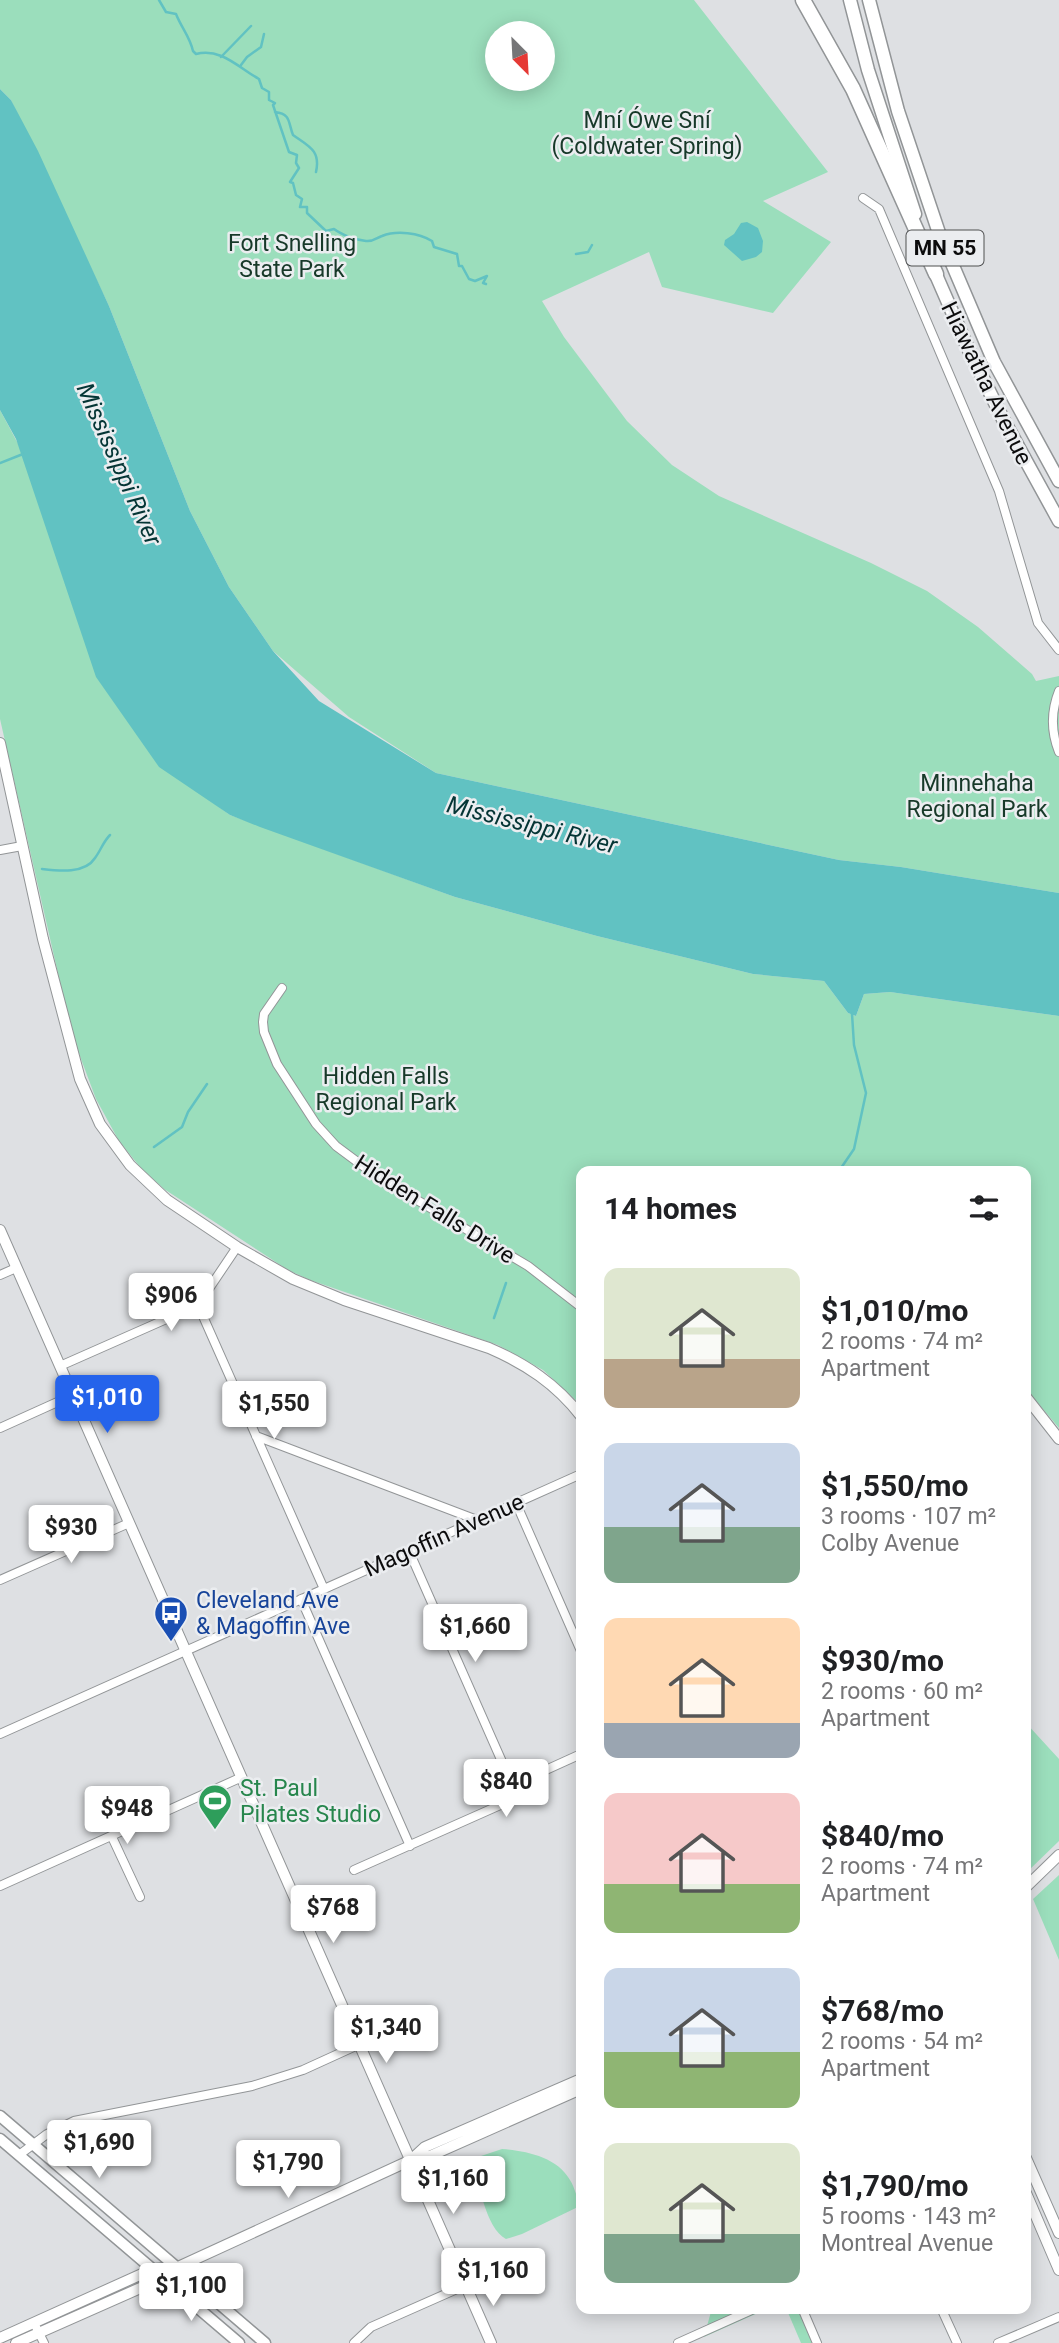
<!DOCTYPE html>
<meta charset="utf-8">
<style>
body{margin:0;font-family:Roboto,sans-serif;background:#f2f2f2;color:#202124;height:100vh;display:flex;flex-direction:column;font-size:26px;white-space:nowrap}
*{box-sizing:border-box;margin:0}
p{font-size:23px;color:#757577}
.icon{flex:none;width:38px;height:38px;fill:none;stroke:currentColor;stroke-width:2;stroke-linecap:round;stroke-linejoin:round}
.map{position:relative;flex:1;overflow:hidden}
.details{position:absolute;left:576px;top:1166px;width:455px;height:1148px;display:flex;flex-direction:column;background:#fff;border-radius:14px;box-shadow:0 4px 18px #0003}
.details>*{flex:none}
.needle{width:46px;rotate:156deg}
.fabs{position:absolute;left:485px;top:21px;display:grid;gap:14px}
.fabs a{display:grid;place-items:center;width:70px;height:70px;border-radius:50%;background:#fff;box-shadow:0 4px 18px #0003;font-size:35px}
.price{position:absolute;translate:-50% -60px;padding:0 16px;border-radius:7px;background:#fff;color:#222;font-size:23px;line-height:46px;filter:drop-shadow(0 2px 4px #0008)}
.price::after{content:'';position:absolute;left:50%;top:42px;width:21px;height:16px;margin-left:-10px;background:inherit;clip-path:polygon(0 0,100% 0,50% 100%)}
.price.current{background:#2563eb;color:#fff}
ul{padding:0;list-style:none}
li{display:flex;align-items:center;gap:21px;height:175px;padding:0 28px}
li span{display:grid;place-items:center;flex:none;width:196px;height:140px;border-radius:14px;color:#555}
li>.icon{margin-inline-start:auto}
span .icon{width:84px;height:84px;fill:#fffc;stroke-width:1}
li b{font-size:30px}
h2{display:flex;justify-content:space-between;align-items:center;height:84px;padding:0 28px;font-size:30px}
.map>svg:first-child{display:block}
.green{fill:#9bdebc;fill-rule:evenodd}
.water{fill:#61c2c2}
.lines{fill:none;stroke-linecap:round;stroke-linejoin:round}
.stream{stroke:#61c2c2;stroke-width:2.5}
.minor-casing{stroke:#929597;stroke-width:10}
.tertiary-casing{stroke:#929597;stroke-width:12}
.secondary-casing{stroke:#929597;stroke-width:13}
.trunk-casing{stroke:#929597;stroke-width:15}
.motorway-casing{stroke:#929597;stroke-width:17}
.minor{stroke:#fff;stroke-width:8}
.tertiary{stroke:#fff;stroke-width:10}
.secondary{stroke:#fff;stroke-width:10}
.trunk{stroke:#fff;stroke-width:12}
.motorway{stroke:#fff;stroke-width:14}
.labels{text-anchor:middle;stroke-width:5;stroke-linejoin:round;paint-order:stroke}
.shield{fill:#ebedf0;stroke:#4f5051;stroke-width:2}
.shield-label{font-size:21px;font-weight:bold;fill:#0c0c0d}
.park-label{font-size:23px;fill:#173929;stroke:#ebedf0}
.street-label{font-size:23px;fill:#0c0c0d;stroke:#ebedf0}
.transit-label{font-size:23px;fill:#164399;stroke:#ebedf0;text-anchor:start}
.leisure-label{font-size:23px;fill:#27864d;stroke:#ebedf0;text-anchor:start}
.water-label{font-size:24px;font-style:italic;fill:#043535;stroke:#ebedf0}
</style>
<div class="map">
<svg width="1059" height="2343" viewBox="0 0 1059 2343">
<rect width="100%" height="100%" fill="#dee0e3"/>
<path class="green" d="M0 0H694L828 172 763 201 831 242 773 313 662 287 649 252 542 301 564 337 627 421 672 465 719 496 871 563 927 591 978 627 1032 674 1036 681 1059 676V893L901 867 839 860 436 773 349 717 273 651 229 587 190 511 109 306 11 100 0 89ZM497 33H542V79H497Z
M0 410 208 799 230 815 455 897 597 936 753 974 824 981 848 1013 856 1016 864 994 890 992 1059 1016V1428L1026 1389V1171H581V1405L543 1370 498 1345 310 1280 288 1270 164 1189 140 1167 119 1141 96 1099 72 1035 0 719Z
M1026 1723 1059 1759V1841L1026 1873Z
M1059 1875V1960L1033 1899Z
M502 2149C526 2151 557 2157 570 2180 575 2188 577 2198 580 2206L522 2234 506 2239C485 2228 479 2181 472 2159Z
M712 2308H769L704 2337Z
M786 2308H806L822 2343H801Z"/>
<path class="water" d="M0 89 11 100 38 151 109 306 190 511 229 587 273 651 319 701 436 773 839 860 901 867 1059 893V1016L890 992 864 994 856 1016 848 1013 824 981 753 974 597 936 455 897 260 827 230 815 159 767 96 677 16 439 0 410Z
M747 222 758 228 763 241 762 252 756 257 742 261 724 245 725 240 734 234 741 223Z"/>
<g class="lines">
<path class="stream" d="M159 0 166 12 176 14C181 27 190 37 193 51L196 54C221 47 240 69 259 79L262 88 269 92V100L275 103 273 105 289 152 297 155 296 163 299 168 290 182 293 183 296 195 302 199 300 207H307V213L326 231 334 229C342 235 356 240 366 241 373 242 376 238 382 236 397 230 419 233 432 241L434 247 457 254 459 266H462L469 279 475 281 487 276 483 283 486 284
M221 57 251 26
M241 65 247 57 261 47 264 34
M275 112C291 114 288 122 293 135 308 146 321 150 316 172
M576 254 588 252 592 245
M0 463 23 454
M42 869C59 871 85 874 95 858 101 850 103 842 110 835
M154 1147 182 1127 188 1112 207 1084
M839 1171 854 1149 866 1093 854 1045 852 1014
M494 1318 506 1283
M1026 1820 1028 1825 1026 1829
M1026 1834V1837"/>
<g class="minor-casing">
<path id="minor" d="M863 198 879 209 999 491 1038 623 1059 650
M1059 691C1051 711 1051 732 1059 752
M0 850 22 846
M282 988 264 1014 263 1022 264 1032 277 1064 316 1124 336 1146 375 1175 528 1266 581 1307
M0 1275 16 1268
M198 1305 324 1589
M60 1366 198 1305 237 1247
M0 1428 73 1395
M256 1436 477 1520
M516 1503 581 1651
M409 1551 514 1789
M0 1580 129 1523
M301 1599 410 1846
M0 1734 581 1474
M112 1837 140 1897
M354 1870 507 1802 514 1789 526 1779 581 1754
M0 1886 242 1777
M19 2155 47 2134 74 2121 252 2086 303 2070 360 2044
M802 2308 817 2343
M941 2308 957 2343
M34 2323 44 2343
M354 2343 371 2327 466 2285
M678 2343 756 2308
M998 2343 1059 2317"/>
</g>
<g class="tertiary-casing">
<path id="tertiary" d="M0 743 43 939 80 1079 100 1124 130 1165 167 1200 237 1247 293 1279 344 1300 489 1348C526 1364 556 1384 581 1416
M0 1230 491 2343
M1026 1397 1059 1439
M1026 1887 1059 1855
M1026 2158 1059 2233
M411 2160 425 2147 581 2079
M1026 2193 1059 2270
M0 2338 153 2269 177 2267
M16 2343 163 2278 178 2267 411 2160 430 2156 581 2089"/>
</g>
<g class="secondary-casing">
<path id="secondary" d="M0 2116 265 2343
M0 2139 239 2343"/>
</g>
<g class="trunk-casing">
<path id="trunk" d="M850 0 868 70 915 214
M869 0 898 111 939 233 994 362 1059 481
M933 268 967 346 1003 419 1059 521"/>
</g>
<g class="motorway-casing">
<path id="motorway" d="M803 0 853 89 936 274"/>
</g>
<use href="#minor" class="minor"/>
<use href="#tertiary" class="tertiary"/>
<use href="#secondary" class="secondary"/>
<use href="#trunk" class="trunk"/>
<use href="#motorway" class="motorway"/>
</g>
<defs>
<g id="bus-pin" transform="scale(1.75)"><path d="M0 17L-7.5 6A9.5 9.5 0 1 1 7.5 6Z" fill="#1a4fb4" stroke="#ebedf0"/><path d="M-5-6H5V4H4V6H2V4H-2V6H-4V4H-5ZM-3.5-4V0h7V-4ZM-3.5 1.2v1.5H-2V1.2ZM2 1.2v1.5H3.5V1.2Z" fill="#fff"/></g>
<g id="stadium-pin" transform="scale(1.75)"><path d="M0 17L-7.5 6A9.5 9.5 0 1 1 7.5 6Z" fill="#2e9e5b" stroke="#ebedf0"/><path d="M0-5a6.5 5 0 1 0 0 10a6.5 5 0 1 0 0-10ZM-3.5-1.8h7v3.6h-7Z" fill="#fff"/></g>
</defs>
<g fill-rule="evenodd">
<use href="#bus-pin" x="171" y="1613"/>
<use href="#stadium-pin" x="215" y="1801"/>
</g>
<g class="labels">
<rect class="shield" x="906.5" y="230.5" width="77" height="35" rx="5"/>
<g class="shield-label">
<text x="945" y="255">MN 55</text>
</g>
<g class="park-label">
<text x="647" y="128">Mní Ówe Sní<tspan x="647" dy="26">(Coldwater Spring)</tspan></text>
<text x="292" y="251">Fort Snelling<tspan x="292" dy="26">State Park</tspan></text>
<text x="977" y="791">Minnehaha<tspan x="977" dy="26">Regional Park</tspan></text>
<text x="386" y="1084">Hidden Falls<tspan x="386" dy="26">Regional Park</tspan></text>
</g>
<g class="street-label">
<text transform="translate(987 383) rotate(64)" y="8">Hiawatha Avenue</text>
<text transform="translate(435 1209) rotate(32)" y="8">Hidden Falls Drive</text>
<text transform="translate(444 1535) rotate(-24)" y="8">Magoffin Avenue</text>
</g>
<g class="transit-label">
<text x="196" y="1608">Cleveland Ave<tspan x="196" dy="26">&amp; Magoffin Ave</tspan></text>
</g>
<g class="leisure-label">
<text x="240" y="1796">St. Paul<tspan x="240" dy="26">Pilates Studio</tspan></text>
</g>
<g class="water-label">
<text transform="translate(119 464) rotate(66)" y="8">Mississippi River</text>
<text transform="translate(532 825) rotate(14)" y="8">Mississippi River</text>
</g>
</g>
</svg>
<div class="fabs">
<a><svg class="needle" viewBox="-14 -14 28 28"><path d="M0-13l5 13h-10z" fill="#e53935"/><path d="M0 13l5-13h-10z" fill="#757577"/></svg></a>
</div>
<b class="price" style="left:171px;top:1333px">$906</b>
<b class="price current" style="left:107px;top:1435px">$1,010</b>
<b class="price" style="left:274px;top:1441px">$1,550</b>
<b class="price" style="left:71px;top:1565px">$930</b>
<b class="price" style="left:475px;top:1664px">$1,660</b>
<b class="price" style="left:506px;top:1819px">$840</b>
<b class="price" style="left:127px;top:1846px">$948</b>
<b class="price" style="left:333px;top:1945px">$768</b>
<b class="price" style="left:386px;top:2065px">$1,340</b>
<b class="price" style="left:99px;top:2180px">$1,690</b>
<b class="price" style="left:288px;top:2200px">$1,790</b>
<b class="price" style="left:453px;top:2216px">$1,160</b>
<b class="price" style="left:493px;top:2308px">$1,160</b>
<b class="price" style="left:191px;top:2323px">$1,100</b>
<section class="details">
<h2>14 homes<svg class="icon" aria-label="filters" viewBox="0 0 24 24"><path d="M4 7h16M4 17h16"/><circle cx="9" cy="7" r="2"/><circle cx="15" cy="17" r="2"/></svg></h2>
<ul>
<li><span style="background:linear-gradient(#dfe7d0 65%,#b9a48a 0)"><svg class="icon" aria-label="home" viewBox="0 0 24 24"><path d="M3 11l9-7 9 7M6 9v11h12V9"/></svg></span><div><b>$1,010/mo</b><p>2 rooms · 74 m²</p><p>Apartment</p></div></li>
<li><span style="background:linear-gradient(#c9d6e8 60%,#7fa58c 0)"><svg class="icon" aria-label="home" viewBox="0 0 24 24"><path d="M3 11l9-7 9 7M6 9v11h12V9"/></svg></span><div><b>$1,550/mo</b><p>3 rooms · 107 m²</p><p>Colby Avenue</p></div></li>
<li><span style="background:linear-gradient(#ffd9b3 75%,#9aa5b1 0)"><svg class="icon" aria-label="home" viewBox="0 0 24 24"><path d="M3 11l9-7 9 7M6 9v11h12V9"/></svg></span><div><b>$930/mo</b><p>2 rooms · 60 m²</p><p>Apartment</p></div></li>
<li><span style="background:linear-gradient(#f6c9c9 65%,#8fb573 0)"><svg class="icon" aria-label="home" viewBox="0 0 24 24"><path d="M3 11l9-7 9 7M6 9v11h12V9"/></svg></span><div><b>$840/mo</b><p>2 rooms · 74 m²</p><p>Apartment</p></div></li>
<li><span style="background:linear-gradient(#c9d6e8 60%,#8fb573 0)"><svg class="icon" aria-label="home" viewBox="0 0 24 24"><path d="M3 11l9-7 9 7M6 9v11h12V9"/></svg></span><div><b>$768/mo</b><p>2 rooms · 54 m²</p><p>Apartment</p></div></li>
<li><span style="background:linear-gradient(#dfe7d0 65%,#7fa58c 0)"><svg class="icon" aria-label="home" viewBox="0 0 24 24"><path d="M3 11l9-7 9 7M6 9v11h12V9"/></svg></span><div><b>$1,790/mo</b><p>5 rooms · 143 m²</p><p>Montreal Avenue</p></div></li>
</ul>
</section>
</div>
